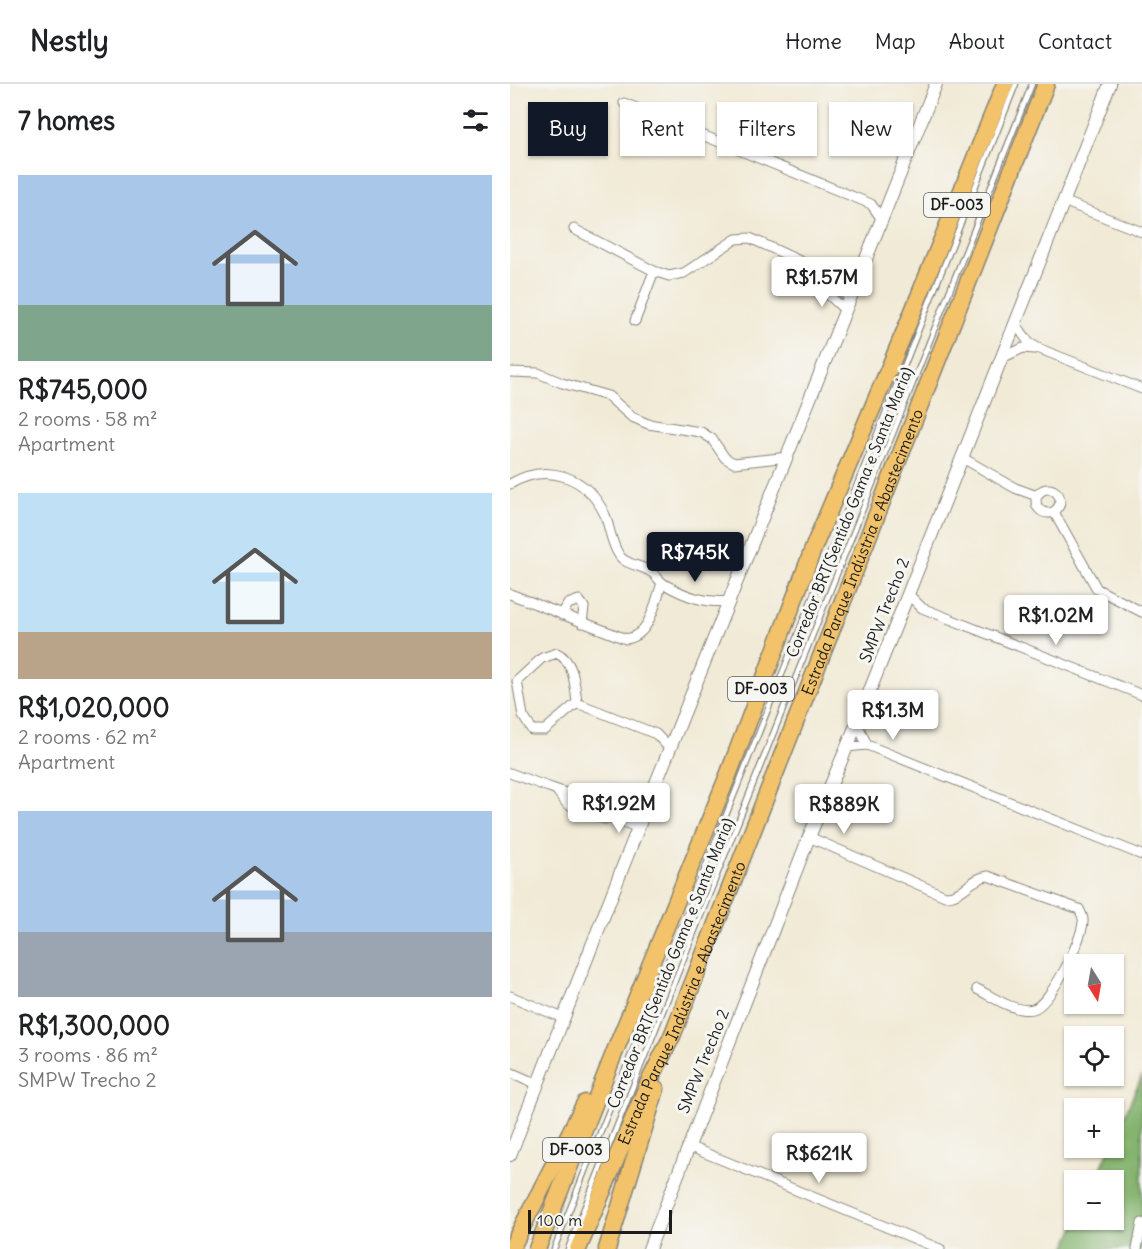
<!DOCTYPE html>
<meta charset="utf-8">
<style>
body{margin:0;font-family:Delius,sans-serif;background:#f6f6f6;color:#202124;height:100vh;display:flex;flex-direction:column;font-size:22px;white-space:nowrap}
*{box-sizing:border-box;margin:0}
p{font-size:20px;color:#757577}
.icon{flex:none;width:33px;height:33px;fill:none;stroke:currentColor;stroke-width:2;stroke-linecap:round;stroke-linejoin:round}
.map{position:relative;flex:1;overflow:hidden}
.details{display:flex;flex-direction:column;background:#fff;width:510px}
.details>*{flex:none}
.guide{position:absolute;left:18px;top:18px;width:524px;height:54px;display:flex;gap:12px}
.needle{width:39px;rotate:169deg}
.tools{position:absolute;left:554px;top:870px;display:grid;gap:12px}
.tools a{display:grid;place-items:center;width:60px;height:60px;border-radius:0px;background:#fff;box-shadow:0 2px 4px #0004;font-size:30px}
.scale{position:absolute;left:18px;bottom:15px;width:144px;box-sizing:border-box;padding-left:6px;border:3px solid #1c1c1c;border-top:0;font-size:16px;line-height:21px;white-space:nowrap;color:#1c1c1c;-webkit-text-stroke:4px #f6f6f2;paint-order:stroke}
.price{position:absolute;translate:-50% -51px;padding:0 14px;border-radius:6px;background:#fff;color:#222;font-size:20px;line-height:39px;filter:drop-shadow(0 2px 3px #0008)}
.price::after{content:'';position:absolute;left:50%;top:36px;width:18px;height:14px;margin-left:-9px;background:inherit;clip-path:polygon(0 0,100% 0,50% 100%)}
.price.on{background:#111827;color:#fff}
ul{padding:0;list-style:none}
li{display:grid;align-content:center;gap:12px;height:318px;padding:0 18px}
li span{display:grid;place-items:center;height:186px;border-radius:0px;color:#555}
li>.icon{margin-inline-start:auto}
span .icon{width:108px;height:108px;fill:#fffc;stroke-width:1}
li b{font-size:26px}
h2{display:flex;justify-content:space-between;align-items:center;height:72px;padding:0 18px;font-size:26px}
.chip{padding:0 21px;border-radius:0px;background:#fff;box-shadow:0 2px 4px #0004;font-size:21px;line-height:54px}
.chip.on{background:#111827;color:#fff}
header{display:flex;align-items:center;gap:36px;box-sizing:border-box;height:84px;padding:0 30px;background:#fff;border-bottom:2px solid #e0e0e0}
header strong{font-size:28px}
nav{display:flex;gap:33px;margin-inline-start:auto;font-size:21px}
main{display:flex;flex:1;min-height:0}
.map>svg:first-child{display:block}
.forest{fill:#84b46e;stroke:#506845;stroke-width:1.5}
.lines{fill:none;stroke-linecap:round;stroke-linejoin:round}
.service-casing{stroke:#868379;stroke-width:7}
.minor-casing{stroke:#868379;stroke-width:11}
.tertiary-casing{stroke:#868379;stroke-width:14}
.trunk-casing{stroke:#868379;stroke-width:19}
.service{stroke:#fff;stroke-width:4.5}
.minor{stroke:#fff;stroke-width:9}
.tertiary{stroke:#fff;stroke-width:12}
.trunk{stroke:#f2c36a;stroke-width:16}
.labels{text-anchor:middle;stroke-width:6;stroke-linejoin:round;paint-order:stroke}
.shield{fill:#f6f6f2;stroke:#5d5d5c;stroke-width:1.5}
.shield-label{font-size:15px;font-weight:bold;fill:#1c1c1c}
.street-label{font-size:16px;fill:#1c1c1c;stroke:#f6f6f2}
</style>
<header>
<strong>Nestly</strong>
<nav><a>Home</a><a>Map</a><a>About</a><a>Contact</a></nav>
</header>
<main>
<section class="details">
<h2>7 homes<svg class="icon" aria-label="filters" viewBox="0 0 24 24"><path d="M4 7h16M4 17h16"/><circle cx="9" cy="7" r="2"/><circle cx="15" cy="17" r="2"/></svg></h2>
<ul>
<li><span style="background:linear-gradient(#a9c7e8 70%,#7fa58c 0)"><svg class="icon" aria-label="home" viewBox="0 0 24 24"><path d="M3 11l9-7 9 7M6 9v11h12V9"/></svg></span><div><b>R$745,000</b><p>2 rooms · 58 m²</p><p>Apartment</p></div></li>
<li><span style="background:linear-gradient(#bfe0f5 75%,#b9a48a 0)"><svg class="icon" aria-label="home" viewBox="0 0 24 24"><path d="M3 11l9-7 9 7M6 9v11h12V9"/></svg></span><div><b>R$1,020,000</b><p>2 rooms · 62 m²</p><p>Apartment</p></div></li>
<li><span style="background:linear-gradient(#a9c7e8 65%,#9aa5b1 0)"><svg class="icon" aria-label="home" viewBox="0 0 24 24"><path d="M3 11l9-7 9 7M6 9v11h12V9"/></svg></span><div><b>R$1,300,000</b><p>3 rooms · 86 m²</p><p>SMPW Trecho 2</p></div></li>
</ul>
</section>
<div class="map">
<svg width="632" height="1165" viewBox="0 0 632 1165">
<rect width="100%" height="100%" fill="#f6f6f2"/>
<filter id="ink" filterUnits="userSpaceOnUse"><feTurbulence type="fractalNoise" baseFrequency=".0167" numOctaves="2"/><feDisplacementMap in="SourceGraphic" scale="12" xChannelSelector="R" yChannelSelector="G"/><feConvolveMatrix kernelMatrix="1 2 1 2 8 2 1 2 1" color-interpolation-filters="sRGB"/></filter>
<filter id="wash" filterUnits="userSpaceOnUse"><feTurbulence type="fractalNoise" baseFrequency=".008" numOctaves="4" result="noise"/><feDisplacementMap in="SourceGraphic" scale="24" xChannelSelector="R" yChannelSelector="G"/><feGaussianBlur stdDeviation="1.35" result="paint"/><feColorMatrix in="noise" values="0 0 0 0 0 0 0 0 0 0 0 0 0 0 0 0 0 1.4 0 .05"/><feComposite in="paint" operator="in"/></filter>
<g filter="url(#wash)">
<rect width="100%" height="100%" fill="#f1ead6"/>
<path class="forest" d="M632 992V1165H555L568 1136H603V1096H586L600 1064H603V1057Z"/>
</g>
<g filter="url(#ink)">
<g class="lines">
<g class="service-casing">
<path id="service" d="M44 1165 506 0
M58 1165 522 0"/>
</g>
<g class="minor-casing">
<path id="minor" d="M114 19 361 120 371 134
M553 117 632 148
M64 145 144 187 159 192 174 189 226 155 240 154 292 178 307 200 336 227
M303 192 312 194 341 214
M125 237 144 187
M506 240 519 259 530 265 632 305
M492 274 513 264 525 265
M0 288 28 289 52 299 98 312 122 333 138 340 191 348 202 355 215 374 224 379 278 373
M451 373 505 404 527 412
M0 400C37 378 77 392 95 431 100 444 101 459 109 471 115 481 131 481 141 488 146 491 149 497 154 500 175 512 196 520 220 517
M526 417a12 12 0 1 1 24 0a12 12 0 1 1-24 0Z
M544 428 587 505 632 528
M0 510 116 555C140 552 145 519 152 499
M398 510 412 524 632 611
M52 531 58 520 69 516 74 523 72 539
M7 597 13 632 22 646H35L67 619
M7 597 32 574 47 569C64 577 65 601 67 619
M67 619 146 650 160 665
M347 639 357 661
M336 663 357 661 632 771
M0 689C33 702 66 711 98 725L100 732
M47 707 57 720 94 735 100 732 128 744
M299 753 435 812C454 812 460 794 478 792L569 825C571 829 574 834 573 838 572 856 540 921 523 925 505 929 483 913 467 905
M0 912 53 934
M0 988 27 1000
M178 1062 430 1165
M627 1165 632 1139"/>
</g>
<g class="tertiary-casing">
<path id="tertiary" d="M0 1071 128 744 426 0
M139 1165 299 753 347 639 600 0"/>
</g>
<g class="trunk-casing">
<g id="trunk">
<path d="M1 1165 75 1019"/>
<path d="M27 1165 105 967 219 689 305 460 397 242 495 0"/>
<path id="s1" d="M68 1165 138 1000 162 952 536 0"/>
<path d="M97 1165 146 1005"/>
</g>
</g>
<use href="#service" class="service"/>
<use href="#minor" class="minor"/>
<use href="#tertiary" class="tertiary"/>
<use href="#trunk" class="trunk"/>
</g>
</g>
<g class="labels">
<g class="shield">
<rect x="414" y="109" width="66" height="24" rx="4.5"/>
<rect x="218" y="593" width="66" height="24" rx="4.5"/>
<rect x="33" y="1054" width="66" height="24" rx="4.5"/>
</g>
<g class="shield-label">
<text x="447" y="126">DF-003</text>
<text x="251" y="610">DF-003</text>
<text x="66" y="1071">DF-003</text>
</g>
<g class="street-label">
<text transform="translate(339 428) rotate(-68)" y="6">Corredor BRT(Sentido Gama e Santa Maria)</text>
<text dy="6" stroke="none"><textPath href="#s1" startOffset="753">Estrada Parque Indústria e Abastecimento</textPath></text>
<text transform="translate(374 526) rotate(-69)" y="6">SMPW Trecho 2</text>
<text transform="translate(160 879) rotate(-68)" y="6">Corredor BRT(Sentido Gama e Santa Maria)</text>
<text dy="6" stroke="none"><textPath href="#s1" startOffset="267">Estrada Parque Indústria e Abastecimento</textPath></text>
<text transform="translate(193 977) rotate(-68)" y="6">SMPW Trecho 2</text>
</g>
</g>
</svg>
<div class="tools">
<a><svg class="needle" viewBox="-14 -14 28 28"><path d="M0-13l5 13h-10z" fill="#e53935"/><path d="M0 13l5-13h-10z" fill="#757577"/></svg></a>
<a><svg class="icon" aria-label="locate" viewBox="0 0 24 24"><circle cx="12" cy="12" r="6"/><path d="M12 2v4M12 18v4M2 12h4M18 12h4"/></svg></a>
<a>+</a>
<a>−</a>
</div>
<div class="scale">100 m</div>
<b class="price" style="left:312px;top:224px">R$1.57M</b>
<b class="price on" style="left:185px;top:499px">R$745K</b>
<b class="price" style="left:546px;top:562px">R$1.02M</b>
<b class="price" style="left:383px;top:657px">R$1.3M</b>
<b class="price" style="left:109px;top:750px">R$1.92M</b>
<b class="price" style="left:334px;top:751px">R$889K</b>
<b class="price" style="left:309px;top:1100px">R$621K</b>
<div class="guide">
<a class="chip on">Buy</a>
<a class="chip">Rent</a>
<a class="chip">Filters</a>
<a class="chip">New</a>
</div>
</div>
</main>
